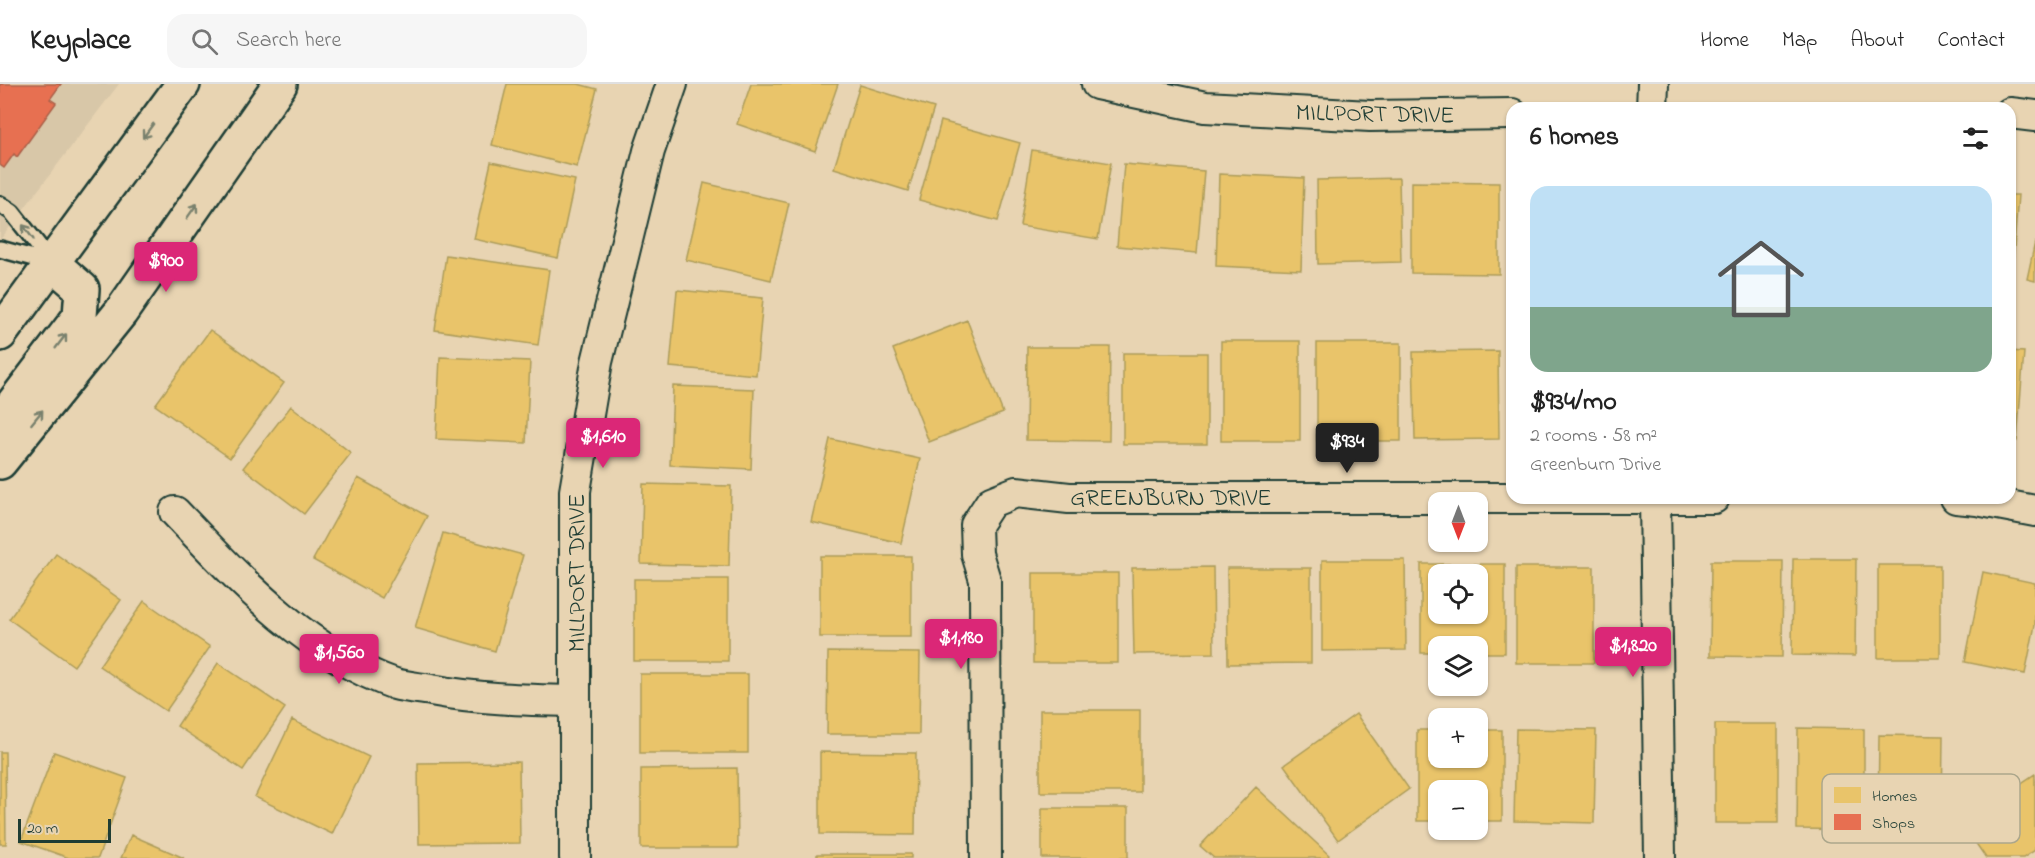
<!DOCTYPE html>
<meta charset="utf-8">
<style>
body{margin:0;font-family:"Indie Flower",sans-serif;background:#f6f6f6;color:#222;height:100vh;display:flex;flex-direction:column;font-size:22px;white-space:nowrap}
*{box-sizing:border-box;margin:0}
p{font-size:20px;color:#767676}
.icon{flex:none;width:33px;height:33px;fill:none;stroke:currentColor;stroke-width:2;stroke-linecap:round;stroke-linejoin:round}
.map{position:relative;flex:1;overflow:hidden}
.panel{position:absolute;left:1506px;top:18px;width:510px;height:402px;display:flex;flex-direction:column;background:#fff;border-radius:18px;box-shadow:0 2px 4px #0004}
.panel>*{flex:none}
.needle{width:39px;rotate:180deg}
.tools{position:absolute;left:1428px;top:408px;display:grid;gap:12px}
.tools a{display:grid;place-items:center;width:60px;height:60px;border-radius:12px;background:#fff;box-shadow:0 2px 4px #0004;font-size:30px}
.scale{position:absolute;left:18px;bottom:15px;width:93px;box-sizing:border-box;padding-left:6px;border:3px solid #1f3d34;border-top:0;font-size:16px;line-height:21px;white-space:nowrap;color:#1f3d34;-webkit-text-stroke:4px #e8d4b2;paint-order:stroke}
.price{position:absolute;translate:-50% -51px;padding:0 14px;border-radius:6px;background:#db2777;color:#fff;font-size:20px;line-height:39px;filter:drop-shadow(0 2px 3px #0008)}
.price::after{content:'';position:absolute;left:50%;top:36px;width:18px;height:14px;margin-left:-9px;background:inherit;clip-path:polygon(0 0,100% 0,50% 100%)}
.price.on{background:#222;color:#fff}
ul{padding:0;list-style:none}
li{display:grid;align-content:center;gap:12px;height:318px;padding:0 24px}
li+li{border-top:2px solid #e0e0e0}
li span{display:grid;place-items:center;height:186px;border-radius:18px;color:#555}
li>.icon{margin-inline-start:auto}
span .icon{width:108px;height:108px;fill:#fffc;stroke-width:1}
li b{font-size:26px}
h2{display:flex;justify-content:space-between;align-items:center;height:72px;padding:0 24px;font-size:26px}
header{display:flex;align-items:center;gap:36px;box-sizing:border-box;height:84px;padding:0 30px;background:#fff;border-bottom:2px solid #e0e0e0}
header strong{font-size:28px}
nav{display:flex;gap:33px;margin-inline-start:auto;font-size:21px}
.search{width:420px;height:54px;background:#f6f6f6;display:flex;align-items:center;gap:15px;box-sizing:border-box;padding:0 21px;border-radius:18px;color:#767676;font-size:22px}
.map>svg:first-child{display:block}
.built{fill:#d8c7a8}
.homes{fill:#e9c46a;stroke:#ac9c5a;stroke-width:1.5;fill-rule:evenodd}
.shops{fill:#e76f51;stroke:#ab6048;stroke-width:1.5}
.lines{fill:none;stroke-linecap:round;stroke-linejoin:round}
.service-casing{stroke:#1f3d34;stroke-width:20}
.minor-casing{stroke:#1f3d34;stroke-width:34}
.secondary-casing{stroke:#1f3d34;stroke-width:38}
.service{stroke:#e8d4b2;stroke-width:15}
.minor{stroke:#e8d4b2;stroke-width:30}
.secondary{stroke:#e8d4b2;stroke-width:33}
.oneway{stroke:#79816d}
.labels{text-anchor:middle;stroke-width:6;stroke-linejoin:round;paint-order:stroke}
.street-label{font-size:24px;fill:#1f3d34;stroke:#e8d4b2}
.key{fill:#e8d4b2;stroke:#aca78c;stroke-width:1.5}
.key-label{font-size:16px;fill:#1f3d34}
</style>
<header>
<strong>Keyplace</strong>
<div class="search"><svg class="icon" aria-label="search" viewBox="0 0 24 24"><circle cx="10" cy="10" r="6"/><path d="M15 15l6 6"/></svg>Search here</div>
<nav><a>Home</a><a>Map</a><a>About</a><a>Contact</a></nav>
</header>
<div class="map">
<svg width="2035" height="774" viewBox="0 0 2035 774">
<rect width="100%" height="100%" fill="#e8d4b2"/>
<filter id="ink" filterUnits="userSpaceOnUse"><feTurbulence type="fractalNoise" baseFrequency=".0167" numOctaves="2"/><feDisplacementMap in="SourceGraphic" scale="12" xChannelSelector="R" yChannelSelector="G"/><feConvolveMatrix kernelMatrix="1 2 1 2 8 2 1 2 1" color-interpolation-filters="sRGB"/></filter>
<g filter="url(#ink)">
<path class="built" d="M0 0H119L0 156Z"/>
<path class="homes" d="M507 0H578L597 5 577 83 492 61Z
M751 0H838L815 67 737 40Z
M860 1 934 24 908 107 834 84Z
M941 37 1020 59 998 137 919 116Z
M1032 66 1111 79 1098 155 1020 142Z
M491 78 575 96 558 174 474 155Z
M1124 80 1204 87 1197 169 1117 162Z
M1219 90 1304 94 1301 186 1216 182Z
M1399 94 1401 178 1318 180 1317 96Z
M1411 98 1499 99V190L1411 189Z
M704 99 789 119 771 196 686 176Z
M2010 111H2018L2013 178H2010Z
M2035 158V197L2027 195Z
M446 171 549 186 538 261 435 246Z
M677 206 763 214 756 291 670 283Z
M967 236 1003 329 929 358 893 265Z
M210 246 284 299 230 374 155 321Z
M1221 257H1300V357H1221Z
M1317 259H1401V357H1317Z
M1511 259H1512V351H1511Z
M1027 263H1110L1109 357 1026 356Z
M1498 267 1499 355 1415 356 1413 268Z
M2010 267 2024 268 2017 357 2010 356Z
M1123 269H1207V360H1123Z
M440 273 530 277 526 359 436 355Z
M673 302 754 305 751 385 670 381Z
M291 322 351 369 304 430 243 384Z
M830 355 920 375 901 459 811 438Z
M358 394 427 432 382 514 313 476Z
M643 400 731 402 729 482 641 480Z
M443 449 523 471 495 567 415 544Z
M56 470 121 516 74 582 9 535Z
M820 472H911V553H820Z
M1793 475H1856L1855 572 1792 571Z
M1322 476H1405L1406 566 1322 567Z
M1711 477H1783L1782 573 1710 572Z
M1421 480H1505V569H1478V562H1438V569H1421ZM1438 490H1478V530H1438Z
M1878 481H1940V574H1878Z
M1213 483 1214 569 1134 570 1132 484Z
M1516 483H1594V579H1516Z
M1227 484H1311V579L1228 580Z
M1983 488 2035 499V541L2025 590 1965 578Z
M1033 489H1118V579H1033Z
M634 495H728V577H634Z
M144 517 210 563 166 627 99 582Z
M828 568 920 569 919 650H827Z
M218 579 285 624 243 686 177 642Z
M640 590H748V669H640Z
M1040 626H1140V708H1040Z
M1356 630 1409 705 1338 756 1284 681Z
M292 636 369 673 332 750 255 713Z
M1715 640H1778V739H1715Z
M1798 644 1864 645V746L1797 745Z
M1516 645 1596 646 1594 739 1514 737Z
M1417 646H1438V674H1478V646H1502V737H1478V706H1438V737H1417Z
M1879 651 1943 652 1942 734 1878 733Z
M0 668H5L6 760H0Z
M54 668 127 694 98 774H69L21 757Z
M820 668 916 669 915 751 820 750Z
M519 678 520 759 419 760 418 679Z
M737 684 738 764H641V685Z
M2035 690V766L2023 774H1986L1962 739Z
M1256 703 1329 771 1327 774H1214L1200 762Z
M1042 724H1128V774H1042Z
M131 751 184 774H121Z
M817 770H911V774H817Z"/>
<path class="shops" d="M0 0H61L50 15 56 19 17 73 14 70 4 84 0 81Z"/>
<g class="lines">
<g class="service-casing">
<path id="service" d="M0 120 12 128 52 179
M0 165 52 179"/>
</g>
<g class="minor-casing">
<path id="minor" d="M1097 0 1205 23 1370 32 1512 30
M1652 24 1653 0
M2010 29 2035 32
M1655 414 1660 774
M1956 414 1977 416 2035 427
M175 428C238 494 306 569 395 600 406 603 419 604 431 606 478 615 527 616 575 617
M575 774V407L597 278 649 67 672 0
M986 774 985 496 977 470 976 441 991 418 1016 408 1069 414H1714"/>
</g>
<g class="secondary-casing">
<path id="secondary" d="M0 250 183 0
M0 337 80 232 82 205 52 179
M0 378 121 228 280 0"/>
</g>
<use href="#service" class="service"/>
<use href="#minor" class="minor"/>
<use href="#secondary" class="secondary"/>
</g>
<defs><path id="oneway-shaft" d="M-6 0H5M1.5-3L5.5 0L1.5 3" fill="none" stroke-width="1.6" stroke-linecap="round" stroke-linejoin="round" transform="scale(1.5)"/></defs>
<g class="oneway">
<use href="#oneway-shaft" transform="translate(148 47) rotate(126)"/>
<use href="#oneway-shaft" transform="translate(192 127) rotate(-55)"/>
<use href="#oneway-shaft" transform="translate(28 148) rotate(-127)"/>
<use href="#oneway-shaft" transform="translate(61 257) rotate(-53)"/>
<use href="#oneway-shaft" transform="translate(37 333) rotate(-51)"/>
</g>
</g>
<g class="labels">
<g class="street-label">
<text transform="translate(1375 29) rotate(1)" y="8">MILLPORT DRIVE</text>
<text x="1171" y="421">GREENBURN DRIVE</text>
<text transform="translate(576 489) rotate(-90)" y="8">MILLPORT DRIVE</text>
</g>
</g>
<rect x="1822" y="690" width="198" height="69" rx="9" class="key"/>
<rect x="1834" y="703" width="27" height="16" fill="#e9c46a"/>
<rect x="1834" y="730" width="27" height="16" fill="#e76f51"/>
<g class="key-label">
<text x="1872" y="717">Homes</text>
<text x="1872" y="744">Shops</text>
</g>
</svg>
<div class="tools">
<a><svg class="needle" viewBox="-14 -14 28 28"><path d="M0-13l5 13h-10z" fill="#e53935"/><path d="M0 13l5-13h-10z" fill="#767676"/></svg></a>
<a><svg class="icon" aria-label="locate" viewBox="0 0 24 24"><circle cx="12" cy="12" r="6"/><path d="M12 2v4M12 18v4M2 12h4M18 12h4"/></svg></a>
<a><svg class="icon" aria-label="layers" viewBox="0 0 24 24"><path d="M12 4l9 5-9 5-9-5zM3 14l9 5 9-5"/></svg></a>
<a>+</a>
<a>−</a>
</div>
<div class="scale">20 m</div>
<b class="price" style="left:166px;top:209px">$900</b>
<b class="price" style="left:603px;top:385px">$1,610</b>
<b class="price on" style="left:1347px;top:390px">$934</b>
<b class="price" style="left:961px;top:586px">$1,180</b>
<b class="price" style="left:1633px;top:594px">$1,820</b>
<b class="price" style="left:339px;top:601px">$1,560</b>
<section class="panel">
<h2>6 homes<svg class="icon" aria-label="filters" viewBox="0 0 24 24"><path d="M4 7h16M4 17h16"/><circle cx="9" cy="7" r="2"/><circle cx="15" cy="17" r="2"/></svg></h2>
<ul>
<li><span style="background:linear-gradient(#bfe0f5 65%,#7fa58c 0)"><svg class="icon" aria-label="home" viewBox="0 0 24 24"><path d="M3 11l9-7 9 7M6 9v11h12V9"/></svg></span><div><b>$934/mo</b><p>2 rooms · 58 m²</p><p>Greenburn Drive</p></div></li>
</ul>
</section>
</div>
